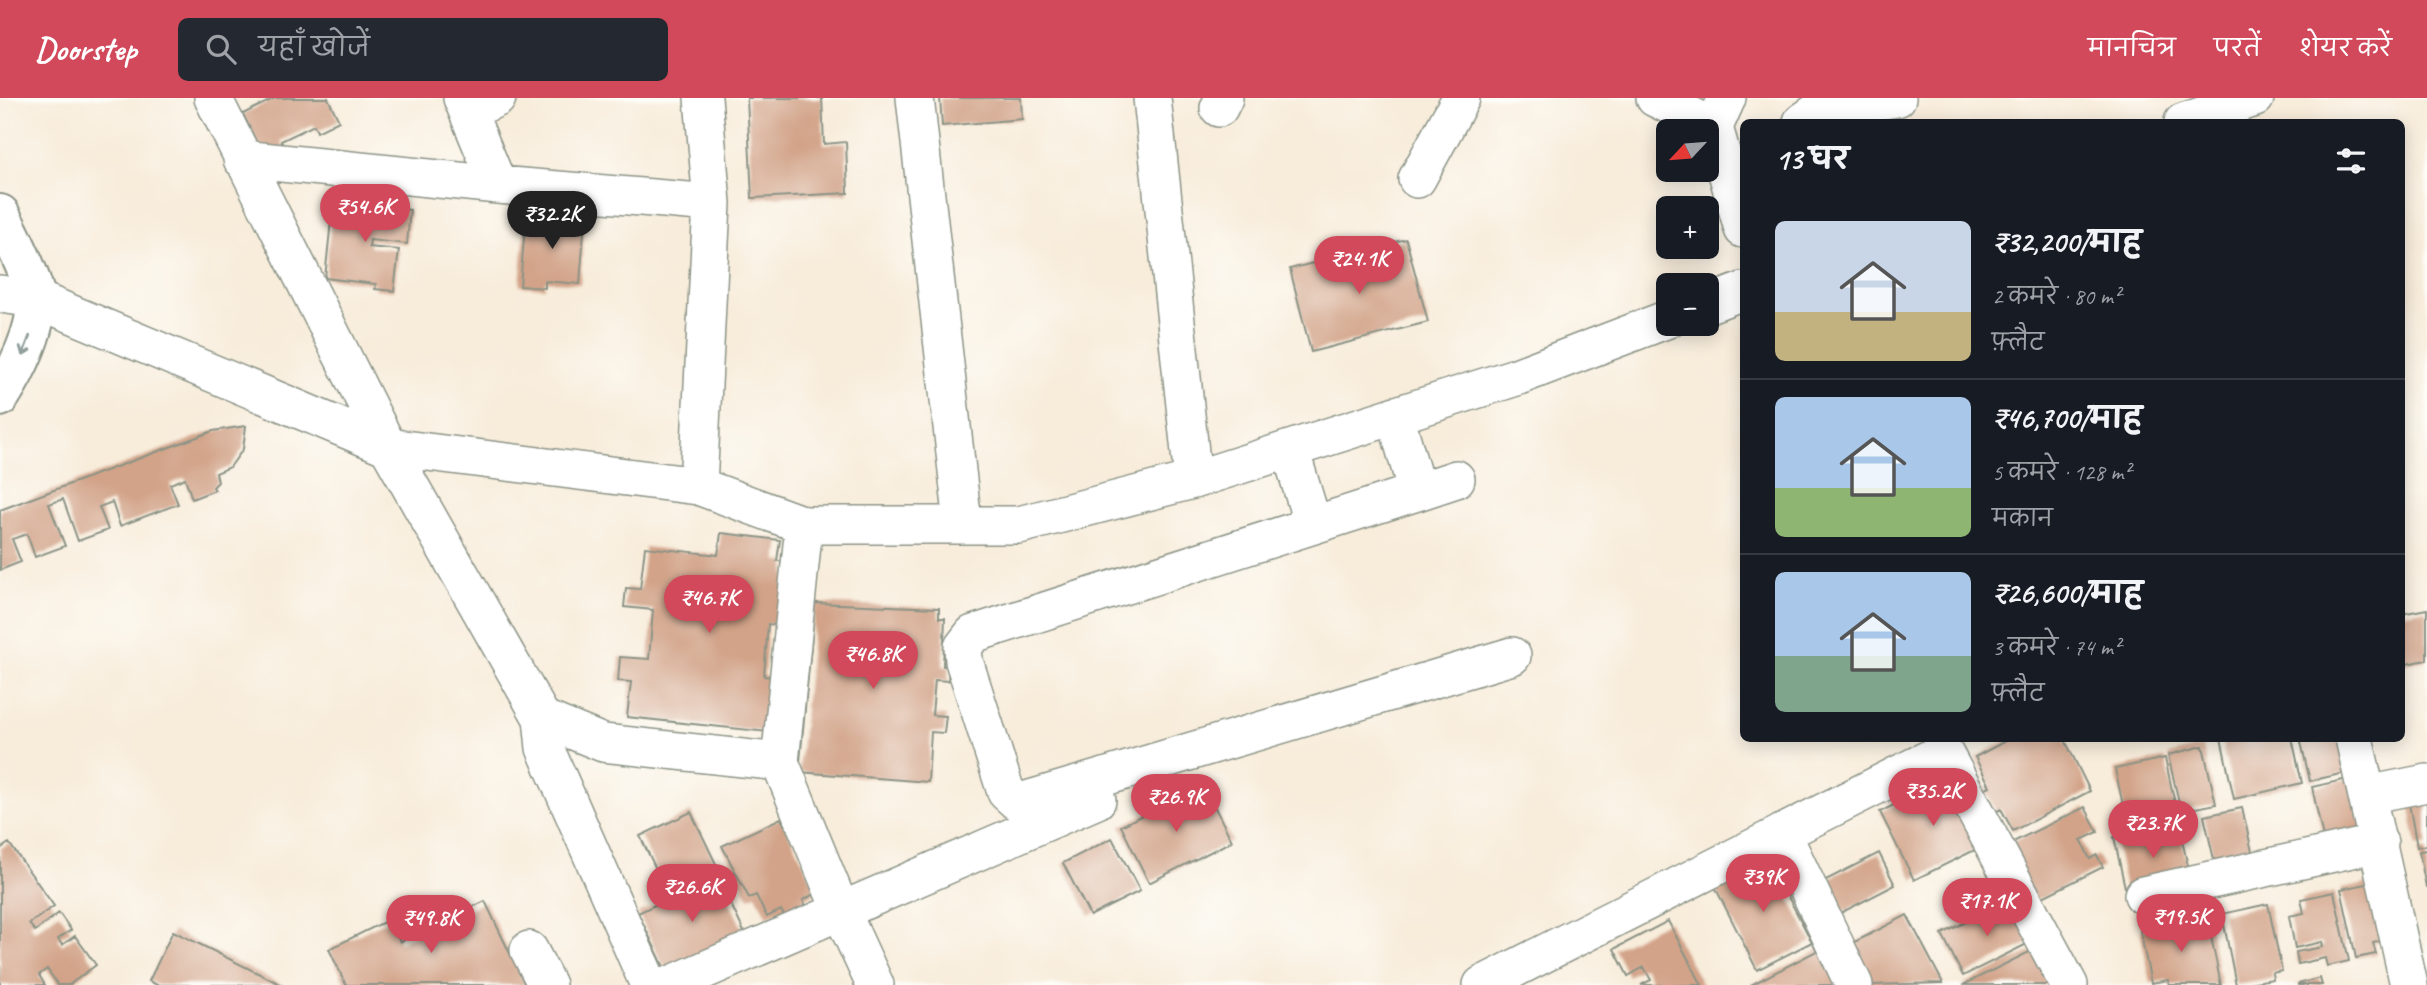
<!DOCTYPE html>
<html lang="hi">
<meta charset="utf-8">
<style>
body{margin:0;font-family:Caveat,"Playpen Sans Deva",sans-serif;background:#242831;color:#f1f3f6;height:100vh;display:flex;flex-direction:column;font-size:26px;white-space:nowrap}
*{box-sizing:border-box;margin:0}
p{font-size:23px;color:#9ea1a6}
.icon{flex:none;width:38px;height:38px;fill:none;stroke:currentColor;stroke-width:2;stroke-linecap:round;stroke-linejoin:round}
.map{position:relative;flex:1;overflow:hidden}
.panel{position:absolute;left:1740px;top:21px;width:665px;height:623px;display:flex;flex-direction:column;background:#171b24;border-radius:10px;box-shadow:0 4px 18px #0003}
.panel>*{flex:none}
.needle{width:46px;rotate:244deg}
.buttons{position:absolute;left:1656px;top:21px;display:grid;gap:14px}
.buttons a{display:grid;place-items:center;width:63px;height:63px;border-radius:10px;background:#171b24;box-shadow:0 4px 18px #0003;font-size:35px}
.price{position:absolute;translate:-50% -60px;padding:0 16px;border-radius:24px;background:#d1495b;color:#fff;font-size:23px;line-height:46px;filter:drop-shadow(0 2px 4px #0008)}
.price::after{content:'';position:absolute;left:50%;top:42px;width:21px;height:16px;margin-left:-10px;background:inherit;clip-path:polygon(0 0,100% 0,50% 100%)}
.price.active{background:#222;color:#fff}
ul{padding:0;list-style:none}
li{display:flex;align-items:center;gap:21px;height:175px;padding:0 35px}
li+li{border-top:2px solid #363941}
li span{display:grid;place-items:center;flex:none;width:196px;height:140px;border-radius:10px;color:#555}
li>.icon{margin-inline-start:auto}
span .icon{width:84px;height:84px;fill:#fffc;stroke-width:1}
li b{font-size:30px}
h2{display:flex;justify-content:space-between;align-items:center;height:84px;padding:0 35px;font-size:30px}
header{display:flex;align-items:center;gap:42px;box-sizing:border-box;height:98px;padding:0 35px;background:#d1495b;color:#fff}
header strong{font-size:33px}
nav{display:flex;gap:38px;margin-inline-start:auto;font-size:24px}
.search{width:490px;height:63px;background:#242831;display:flex;align-items:center;gap:18px;box-sizing:border-box;padding:0 24px;border-radius:10px;color:#9ea1a6;font-size:26px}
.map>svg:first-child{display:block}
.building{fill:#d2a388}
.lines{fill:none;stroke-linecap:round;stroke-linejoin:round}
.minor-casing{stroke:#8c9487;stroke-width:40}
.tertiary-casing{stroke:#8c9487;stroke-width:42}
.minor{stroke:#fff;stroke-width:37}
.tertiary{stroke:#fff;stroke-width:38}
.oneway{stroke:#8f9e9a}
</style>
<header>
<strong>Doorstep</strong>
<div class="search"><svg class="icon" aria-label="search" viewBox="0 0 24 24"><circle cx="10" cy="10" r="6"/><path d="M15 15l6 6"/></svg>यहाँ खोजें</div>
<nav><a>मानचित्र</a><a>परतें</a><a>शेयर करें</a></nav>
</header>
<div class="map">
<svg width="2427" height="887" viewBox="0 0 2427 887">
<rect width="100%" height="100%" fill="#fdfcf7"/>
<filter id="ink" filterUnits="userSpaceOnUse"><feTurbulence type="fractalNoise" baseFrequency=".0143" numOctaves="2"/><feDisplacementMap in="SourceGraphic" scale="14" xChannelSelector="R" yChannelSelector="G"/><feConvolveMatrix kernelMatrix="1 2 1 2 8 2 1 2 1" color-interpolation-filters="sRGB"/></filter>
<filter id="wash" filterUnits="userSpaceOnUse"><feTurbulence type="fractalNoise" baseFrequency=".00686" numOctaves="4" result="noise"/><feDisplacementMap in="SourceGraphic" scale="28" xChannelSelector="R" yChannelSelector="G"/><feGaussianBlur stdDeviation="1.57" result="paint"/><feColorMatrix in="noise" values="0 0 0 0 0 0 0 0 0 0 0 0 0 0 0 0 0 1.4 0 .05"/><feComposite in="paint" operator="in"/></filter>
<g filter="url(#wash)">
<rect width="100%" height="100%" fill="#f8ecda"/>
<g id="blocks">
<path class="building" d="M275 0H328L339 23 317 34 314 27 281 43 284 49 264 60 243 16Z
M747 0H822L824 46 846 44 848 95 752 100Z
M940 0H1021L1022 21 942 28Z
M333 103 410 112 407 146 370 142 369 149 399 152 394 193 375 191 376 186 325 180Z
M526 116 585 121 580 186 545 183V190L520 188Z
M1406 141 1428 224 1311 254 1290 171Z
M246 328 243 351 230 369 216 375 218 384 213 389 215 392 192 401 185 380 170 386 178 406 120 428 112 404 99 409 108 432 78 443 63 401 49 406 65 448 35 459 27 436 12 441 21 464 0 472V412L213 333Z
M721 435 780 442 777 463 785 464 789 528 768 526 764 578 785 580 768 634 627 619 631 584 618 583 620 559 649 561 653 512 624 509 626 490 640 491 645 449 718 457Z
M815 505 939 510V520H945L943 568 949 569 948 583 935 582 932 617 946 618 944 635 931 634 928 684 799 674Z
M2427 511V562L2401 567V516Z
M2011 640H2064L2090 693 2013 733 2001 711 1996 714 1984 691 1990 688 1975 659Z
M2221 640H2292L2302 685 2234 701Z
M2300 640H2342L2349 674 2310 683Z
M2203 648 2216 706 2181 713 2168 657Z
M2165 660 2177 715 2127 725 2115 671Z
M1951 678 1985 747 1914 782 1880 714Z
M2357 679 2371 744 2326 754 2312 689Z
M1203 686 1232 743 1149 785 1121 728Z
M2427 696V747L2417 749 2408 700Z
M2085 709 2098 734 2081 742 2090 761 2097 757 2103 769 2035 803 2007 747Z
M2242 710 2256 771 2218 779 2204 718Z
M691 714 717 768 666 792 640 738Z
M781 720 818 794 803 802 808 813 787 824 781 812 767 819 756 797 749 800 722 748Z
M2178 725 2192 785 2127 799 2114 739Z
M1112 740 1140 793 1090 818 1063 765Z
M9 745 54 808 29 826 35 833 59 815 71 832 58 841 62 847 75 838 96 867 69 887H58L47 871 39 877 45 887H0V751Z
M2427 752V789H2426L2419 753Z
M1879 755 1895 787 1833 819 1818 786Z
M1767 759 1812 844 1757 872 1714 787Z
M717 777 746 838 667 875 638 815Z
M2377 784 2389 841 2373 845 2376 856 2356 860 2341 791Z
M2334 794 2349 863 2327 868 2325 860 2298 866 2296 854 2323 849 2322 844 2295 850 2289 818 2304 815 2301 801Z
M2010 802 2031 844 1963 878 1942 836Z
M485 803 525 887H346L329 851 390 821 400 844Z
M2268 806 2282 873 2272 875 2273 881 2236 887 2222 816Z
M1907 817 1943 885 1870 887 1845 849Z
M2207 819 2221 887H2169L2168 882 2151 885 2140 832Z
M1668 823 1702 887H1641L1651 882 1644 869 1628 878 1614 851Z
M173 833 282 887H157L149 883Z
M1824 849 1843 887H1751Z
M2037 850 2055 887H1963Z
M2320 880 2322 887H2298V886Z"/>
</g>
</g>
<g filter="url(#ink)">
<use href="#blocks" fill-opacity="0" stroke="#8c9487" stroke-width="2"/>
<g class="lines">
<g class="minor-casing">
<path id="minor" d="M213 0 388 349 542 620 603 645 780 664 841 813 875 887
M462 0 498 87
M915 0 963 426
M1152 0 1193 382
M1655 0 1714 29
M1727 0 1714 29 1743 131
M1219 10 1224 0
M468 13 497 0
M1802 24 1819 12 1897 0
M2183 24 2255 0
M242 61 498 87 712 105
M1417 81 1461 0
M0 196 36 201 388 349 698 388 804 427H1019L1193 382 1516 279 1668 221
M1706 207 1743 193
M1395 317 1417 394 973 536 963 549 964 563 1006 694 1016 703 1027 702 1512 558
M1290 351 1313 427
M698 388 712 105 703 0
M1417 394 1456 381
M542 620 545 650 649 887
M2354 640 2409 887
M780 664 804 427
M2367 697 2427 685
M1782 735 1854 887
M2143 797 2379 745
M529 852 547 887
M670 887 1097 702
M1482 887 1939 656 1944 655 2069 887"/>
</g>
<g class="tertiary-casing">
<path id="tertiary" d="M0 116C8 131 36 187 36 202 37 233 16 274 0 299"/>
</g>
<use href="#minor" class="minor"/>
<use href="#tertiary" class="tertiary"/>
</g>
<defs><path id="oneway-shaft" d="M-6 0H5M1.5-3L5.5 0L1.5 3" fill="none" stroke-width="1.6" stroke-linecap="round" stroke-linejoin="round" transform="scale(1.75)"/></defs>
<use class="oneway" href="#oneway-shaft" transform="translate(26 248) rotate(111)"/>
</g>
</svg>
<div class="buttons">
<a><svg class="needle" viewBox="-14 -14 28 28"><path d="M0-13l5 13h-10z" fill="#e53935"/><path d="M0 13l5-13h-10z" fill="#9ea1a6"/></svg></a>
<a>+</a>
<a>−</a>
</div>
<b class="price" style="left:365px;top:146px">₹54.6K</b>
<b class="price active" style="left:552px;top:153px">₹32.2K</b>
<b class="price" style="left:1359px;top:198px">₹24.1K</b>
<b class="price" style="left:709px;top:537px">₹46.7K</b>
<b class="price" style="left:873px;top:593px">₹46.8K</b>
<b class="price" style="left:1933px;top:730px">₹35.2K</b>
<b class="price" style="left:1176px;top:736px">₹26.9K</b>
<b class="price" style="left:2153px;top:762px">₹23.7K</b>
<b class="price" style="left:1763px;top:816px">₹39K</b>
<b class="price" style="left:692px;top:826px">₹26.6K</b>
<b class="price" style="left:1987px;top:840px">₹17.1K</b>
<b class="price" style="left:2181px;top:856px">₹19.5K</b>
<b class="price" style="left:431px;top:857px">₹49.8K</b>
<section class="panel">
<h2>13 घर<svg class="icon" aria-label="filters" viewBox="0 0 24 24"><path d="M4 7h16M4 17h16"/><circle cx="9" cy="7" r="2"/><circle cx="15" cy="17" r="2"/></svg></h2>
<ul>
<li><span style="background:linear-gradient(#c9d6e8 65%,#c2b280 0)"><svg class="icon" aria-label="home" viewBox="0 0 24 24"><path d="M3 11l9-7 9 7M6 9v11h12V9"/></svg></span><div><b>₹32,200/माह</b><p>2 कमरे · 80 m²</p><p>फ़्लैट</p></div></li>
<li><span style="background:linear-gradient(#a9c7e8 65%,#8fb573 0)"><svg class="icon" aria-label="home" viewBox="0 0 24 24"><path d="M3 11l9-7 9 7M6 9v11h12V9"/></svg></span><div><b>₹46,700/माह</b><p>5 कमरे · 128 m²</p><p>मकान</p></div></li>
<li><span style="background:linear-gradient(#a9c7e8 60%,#7fa58c 0)"><svg class="icon" aria-label="home" viewBox="0 0 24 24"><path d="M3 11l9-7 9 7M6 9v11h12V9"/></svg></span><div><b>₹26,600/माह</b><p>3 कमरे · 74 m²</p><p>फ़्लैट</p></div></li>
</ul>
</section>
</div>
